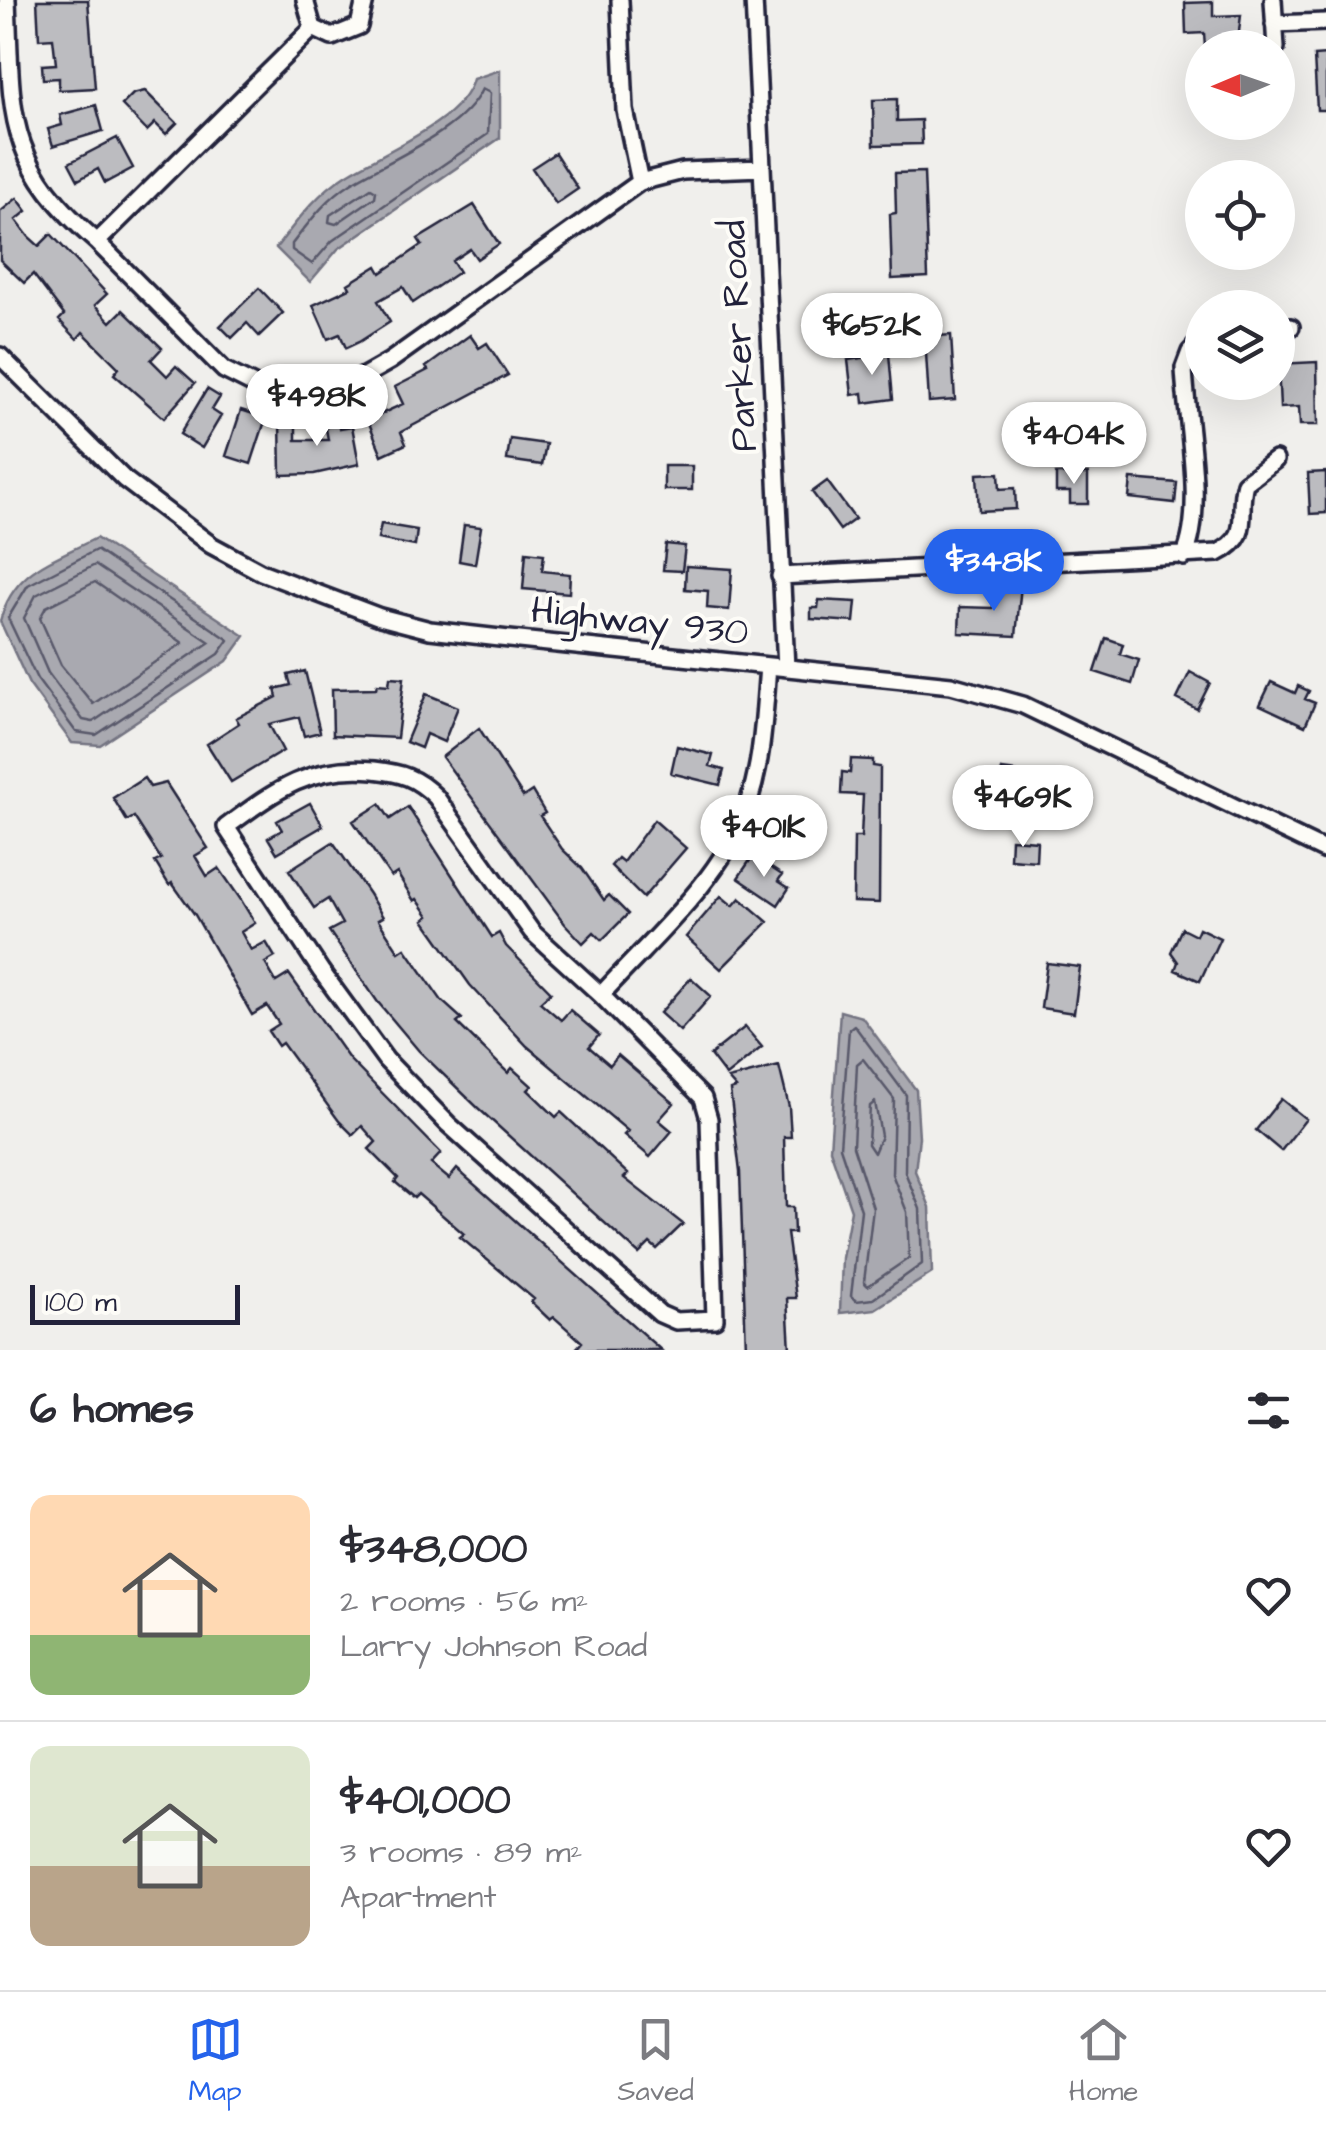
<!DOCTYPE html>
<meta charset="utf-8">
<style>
body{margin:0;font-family:"Architects Daughter",sans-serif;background:#f7f7f7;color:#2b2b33;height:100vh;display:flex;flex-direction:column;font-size:38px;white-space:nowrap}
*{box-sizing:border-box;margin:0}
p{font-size:32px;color:#7c7c81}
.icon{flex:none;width:55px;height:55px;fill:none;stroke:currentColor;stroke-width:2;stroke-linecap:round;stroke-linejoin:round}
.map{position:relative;height:1350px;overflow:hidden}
.details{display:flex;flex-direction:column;background:#fff;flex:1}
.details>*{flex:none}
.needle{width:65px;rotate:268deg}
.fabs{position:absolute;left:1185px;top:30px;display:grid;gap:20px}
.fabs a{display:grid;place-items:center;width:110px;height:110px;border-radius:50%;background:#fff;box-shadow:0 10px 40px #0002;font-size:50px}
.scale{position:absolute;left:30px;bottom:25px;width:210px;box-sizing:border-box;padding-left:10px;border:5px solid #22223b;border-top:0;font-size:28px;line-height:35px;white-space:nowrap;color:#22223b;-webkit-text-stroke:8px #fdfcf7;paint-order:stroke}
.price{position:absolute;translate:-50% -85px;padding:0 22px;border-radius:35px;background:#fff;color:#222;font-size:32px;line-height:65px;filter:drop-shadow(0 2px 5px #0008)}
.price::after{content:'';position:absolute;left:50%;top:60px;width:30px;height:22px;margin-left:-15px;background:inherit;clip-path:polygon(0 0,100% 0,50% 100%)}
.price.current{background:#2563eb;color:#fff}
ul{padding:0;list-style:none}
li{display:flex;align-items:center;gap:30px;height:250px;padding:0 30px}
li+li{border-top:2px solid #e1e1e2}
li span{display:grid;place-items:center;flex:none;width:280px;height:200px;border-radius:20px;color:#555}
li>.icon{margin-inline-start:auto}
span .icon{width:120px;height:120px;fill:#fffc;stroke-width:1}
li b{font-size:42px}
h2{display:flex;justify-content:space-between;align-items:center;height:120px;padding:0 30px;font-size:42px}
.dock{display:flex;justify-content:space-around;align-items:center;height:140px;border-top:2px solid #e1e1e2;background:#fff;font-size:28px;color:#7c7c81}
.dock a{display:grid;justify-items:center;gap:5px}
.dock .current{color:#2563eb}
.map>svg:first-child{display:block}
.water{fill:#a9a9b0;stroke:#737381;stroke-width:2.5}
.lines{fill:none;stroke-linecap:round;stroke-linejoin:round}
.shore{stroke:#58586a;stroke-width:2.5}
.building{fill:#bcbcc0;stroke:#22223b;stroke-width:2.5}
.minor-casing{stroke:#22223b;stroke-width:22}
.minor{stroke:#fdfcf7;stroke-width:15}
.labels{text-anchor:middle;stroke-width:8;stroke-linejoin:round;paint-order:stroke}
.street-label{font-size:38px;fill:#22223b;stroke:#fdfcf7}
</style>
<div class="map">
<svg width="1326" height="1350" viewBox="0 0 1326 1350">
<rect width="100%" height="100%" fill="#f0efec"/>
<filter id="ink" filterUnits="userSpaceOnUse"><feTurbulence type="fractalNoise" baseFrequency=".01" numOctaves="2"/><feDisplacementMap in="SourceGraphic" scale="20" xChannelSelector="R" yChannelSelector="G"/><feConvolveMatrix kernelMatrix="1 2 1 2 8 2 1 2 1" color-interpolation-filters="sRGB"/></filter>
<g filter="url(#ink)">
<path class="water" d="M500 70V138L338 249 310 282 276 248C297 221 316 194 346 175 382 152 462 122 473 79Z
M96 538 245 636 227 661 100 745 72 743 29 684 0 621C14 569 52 561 96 538Z
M840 1011 862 1017 916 1090 919 1137 915 1171 930 1207 932 1273 875 1309 840 1313 842 1258 851 1210 830 1149Z"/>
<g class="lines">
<path class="shore" d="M482 89 490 93 488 134 332 241 312 264 292 250V244C310 221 326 199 351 183 389 160 463 131 482 89Z
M371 188 376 191 375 197 336 224 329 222 330 215Z
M96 550 229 640 219 654 96 735 76 732 37 679 8 618 28 585Z
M95 565 210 642 93 722 83 720 48 673 24 618 36 595Z
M95 582 183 643 93 704 61 665 40 618 46 607Z
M854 1025 906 1095 905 1172 920 1209 922 1264 873 1299 856 1301 851 1296 861 1210 840 1147 849 1029Z
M863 1059 894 1099 892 1174 907 1212 909 1258 868 1286 864 1282 873 1208 853 1146 857 1064Z
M875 1102 881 1136 874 1153 868 1144 870 1106Z"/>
</g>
<path class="building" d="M37 0H88L95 88 59 90V78L43 79 42 65 56 64 53 38 39 39Z
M1213 2V16L1241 15 1237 48H1205L1204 33 1186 34 1185 3Z
M1326 55V110H1317L1314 56Z
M145 91 177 123 166 134 155 123 147 131 122 105 133 94Z
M897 99V121L921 120 922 144 874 145 873 100Z
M96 105 103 131 53 146 48 129 62 125 60 115Z
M117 138 133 168 105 183 98 169 78 180 69 163Z
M555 153 578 189 556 204 532 168Z
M924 172 928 277 892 279 890 214 896 213 895 173Z
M17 198 27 211 16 220 29 237 39 246 51 234 107 294 95 305 111 322 123 310 162 348 151 360 167 376 176 366 195 383 164 418 114 374 119 368 83 332 77 339 59 320 64 315 33 274 24 283 0 260V212Z
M474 205 499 244 477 259 470 249 452 261 459 272 413 303 403 287 378 301 390 322 359 342 346 348 340 334 328 339 313 305 350 288 348 284 377 266 381 273 422 245 418 239Z
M259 288 283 313 259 336 247 323 232 338 220 326Z
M470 335 479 348 487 343 508 375 401 432 406 444 382 455 362 406 375 400 381 414 403 404 395 387 428 370 426 367Z
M951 335 955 400 929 402 925 337Z
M889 354 893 399 864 403 863 393 852 395 848 360Z
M1317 362 1318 425H1300L1299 407 1280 408 1278 364Z
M207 389 220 397 212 410 221 416 202 448 180 434Z
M241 410 266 418 251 464 226 456Z
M338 415 340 428 352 426 359 464 314 474 281 475 280 420H296V440H328L324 417Z
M510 439 546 444 542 465 507 460Z
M664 466H692V490H664Z
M1326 472V513L1310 514 1308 473Z
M999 473 1000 489 1015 488 1016 509 979 511 977 474Z
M1056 474H1088V504H1070V492H1056Z
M1131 479 1177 483 1175 503 1129 498Z
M827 481 855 519 840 530 812 492Z
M381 524 417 530 415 546 378 539Z
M464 525 481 527 475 564 459 561Z
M666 544 685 546 682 571 663 570Z
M526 552 544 554 542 571 570 574 569 593 523 589Z
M686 566 732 569 729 610 707 608 708 591 685 589Z
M995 583 1021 585 1016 636 959 633 960 607 993 608Z
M819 600 856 602 854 622 811 619V608H818Z
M1106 638 1123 644 1120 654 1139 660 1132 684 1095 672Z
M305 671 320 732 304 736 299 717 269 724 283 751 231 782 207 744 239 723 236 718 277 697 275 689 291 685 288 675Z
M1190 672 1210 683 1197 709 1177 699Z
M390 677 404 678 397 738 333 735 332 689 376 688 377 684 389 685Z
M1271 682 1295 693 1298 686 1309 691 1305 699 1315 703 1305 726 1260 705Z
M426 694 458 707 444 742 426 734 421 748 406 742Z
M479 728 523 797 532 791 545 813 540 816 562 849 582 868 604 900 609 895 628 914 602 940 594 932 583 943 565 924 442 757Z
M677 746 713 755 710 766 724 770 720 785 671 773Z
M851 759 873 760V766L880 767 879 903 853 902 854 837H861L863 795 841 794 842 772 850 773Z
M1002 770 1017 772 1008 818 964 809 971 773 1000 778Z
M144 778 150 787 166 783 208 848 195 856 207 876 219 868 241 900 255 923 241 932 251 950 266 942 275 957 265 963 276 982 289 974 349 1059 441 1153 431 1164 449 1179 457 1169 661 1350H575L582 1342 554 1317 550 1320 531 1302 534 1299 460 1237 464 1234 418 1194 414 1198 395 1182 398 1178 369 1149 376 1142 362 1126 353 1135 339 1121 282 1043 278 1046 268 1031 279 1024 267 1006 252 1015 195 915 172 883 169 885 155 862 161 859 134 817 127 821 113 798Z
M310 803 323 826 277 853 268 838 282 830 277 821Z
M380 804 390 819 408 807 492 937 499 933 506 946 551 992 540 1002 561 1020 570 1010 599 1035 589 1047 610 1065 618 1055 674 1103 659 1120 672 1131 650 1157 624 1135 628 1131 527 1046 470 985 424 920 429 916 417 899 414 901 397 873 391 877 353 821Z
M654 820 686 848 643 898 611 866 618 858 623 862Z
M1011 839 1037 841 1036 861 1010 859Z
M333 842 369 894 383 917 378 920 399 952 405 948 442 1001 462 1019 457 1023 508 1073 512 1068 532 1086 528 1090 556 1117 561 1112 628 1174 624 1178 683 1224 657 1249 650 1243 639 1254 478 1108 419 1051 377 1001 329 931 342 924 328 899 314 908 289 870Z
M753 856 782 875 778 881 789 888 778 905 738 878Z
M721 896 733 906 740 898 768 922 721 969 686 937Z
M1182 928 1196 935 1199 928 1220 938 1200 981 1175 970 1178 962 1171 952Z
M1047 963 1080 967 1074 1013 1041 1008Z
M691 978 711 996 680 1031 660 1013Z
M745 1027 762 1047 726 1076 710 1055Z
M779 1066 789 1107 791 1137H784L786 1207H793L794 1233H787L796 1298H787L790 1350H746L740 1172 730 1090 736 1088 728 1079Z
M1281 1099 1306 1119 1281 1151 1256 1130Z"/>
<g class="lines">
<g class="minor-casing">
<path id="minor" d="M7 0C12 115 4 161 97 242
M305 0 313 28 332 37 359 26 365 0
M620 0 625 110 640 182
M754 0 786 668
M1273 0 1276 48
M1274 24 1326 22
M313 28 97 242 224 370 258 387 294 392 355 381 390 361 640 182 683 171 762 168
M1278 328 1291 327
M0 356 124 479 211 545 261 572 380 617 430 630 500 638 951 685 1023 705 1326 851
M1184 557C1206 509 1186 421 1184 368L1190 352 1202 339
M780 576 1218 553C1254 535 1236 515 1245 483L1275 460
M601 995 532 932 436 797C416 777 401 773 374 770 310 764 275 791 226 827L321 971 386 1060 448 1124 660 1314 676 1321 715 1319 709 1119 703 1098 601 995C650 940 719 882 745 812 763 766 764 714 768 666"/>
</g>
<use href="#minor" class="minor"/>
</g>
</g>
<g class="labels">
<g class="street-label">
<text transform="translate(737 336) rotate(-93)" y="13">Parker Road</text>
<text transform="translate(640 620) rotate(6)" y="13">Highway 930</text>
</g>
</g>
</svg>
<div class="fabs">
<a><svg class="needle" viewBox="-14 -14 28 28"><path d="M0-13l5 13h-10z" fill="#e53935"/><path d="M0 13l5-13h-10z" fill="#7c7c81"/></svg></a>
<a><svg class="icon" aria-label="locate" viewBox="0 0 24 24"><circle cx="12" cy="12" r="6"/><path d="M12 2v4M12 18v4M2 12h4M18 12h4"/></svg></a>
<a><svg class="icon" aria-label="layers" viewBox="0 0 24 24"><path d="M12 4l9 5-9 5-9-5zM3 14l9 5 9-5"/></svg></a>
</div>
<div class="scale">100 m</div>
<b class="price" style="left:872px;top:378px">$652K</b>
<b class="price" style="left:317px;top:449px">$498K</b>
<b class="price" style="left:1074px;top:487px">$404K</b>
<b class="price current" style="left:994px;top:614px">$348K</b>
<b class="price" style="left:1023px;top:850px">$469K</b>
<b class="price" style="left:764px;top:880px">$401K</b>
</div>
<section class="details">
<h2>6 homes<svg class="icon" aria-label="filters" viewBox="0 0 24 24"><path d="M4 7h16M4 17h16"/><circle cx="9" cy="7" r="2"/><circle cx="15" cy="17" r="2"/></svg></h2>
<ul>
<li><span style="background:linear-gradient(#ffd9b3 70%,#8fb573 0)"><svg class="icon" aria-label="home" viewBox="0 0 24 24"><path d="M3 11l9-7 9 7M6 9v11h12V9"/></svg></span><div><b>$348,000</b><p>2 rooms · 56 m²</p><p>Larry Johnson Road</p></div><svg class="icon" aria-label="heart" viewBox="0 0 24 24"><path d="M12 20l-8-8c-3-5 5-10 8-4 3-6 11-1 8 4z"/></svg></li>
<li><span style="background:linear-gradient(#dfe7d0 60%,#b9a48a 0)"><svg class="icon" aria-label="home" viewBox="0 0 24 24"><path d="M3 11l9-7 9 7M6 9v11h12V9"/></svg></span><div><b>$401,000</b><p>3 rooms · 89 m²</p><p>Apartment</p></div><svg class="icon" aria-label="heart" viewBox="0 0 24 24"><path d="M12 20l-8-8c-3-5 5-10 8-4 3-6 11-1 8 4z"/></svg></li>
</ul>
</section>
<nav class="dock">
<a class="current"><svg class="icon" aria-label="map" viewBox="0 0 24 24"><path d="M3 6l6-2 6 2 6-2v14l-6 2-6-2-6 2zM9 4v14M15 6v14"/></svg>Map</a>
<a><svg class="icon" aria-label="saved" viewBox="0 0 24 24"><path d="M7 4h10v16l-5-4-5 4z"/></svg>Saved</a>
<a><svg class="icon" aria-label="home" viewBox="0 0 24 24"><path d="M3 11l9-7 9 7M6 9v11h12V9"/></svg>Home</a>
</nav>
